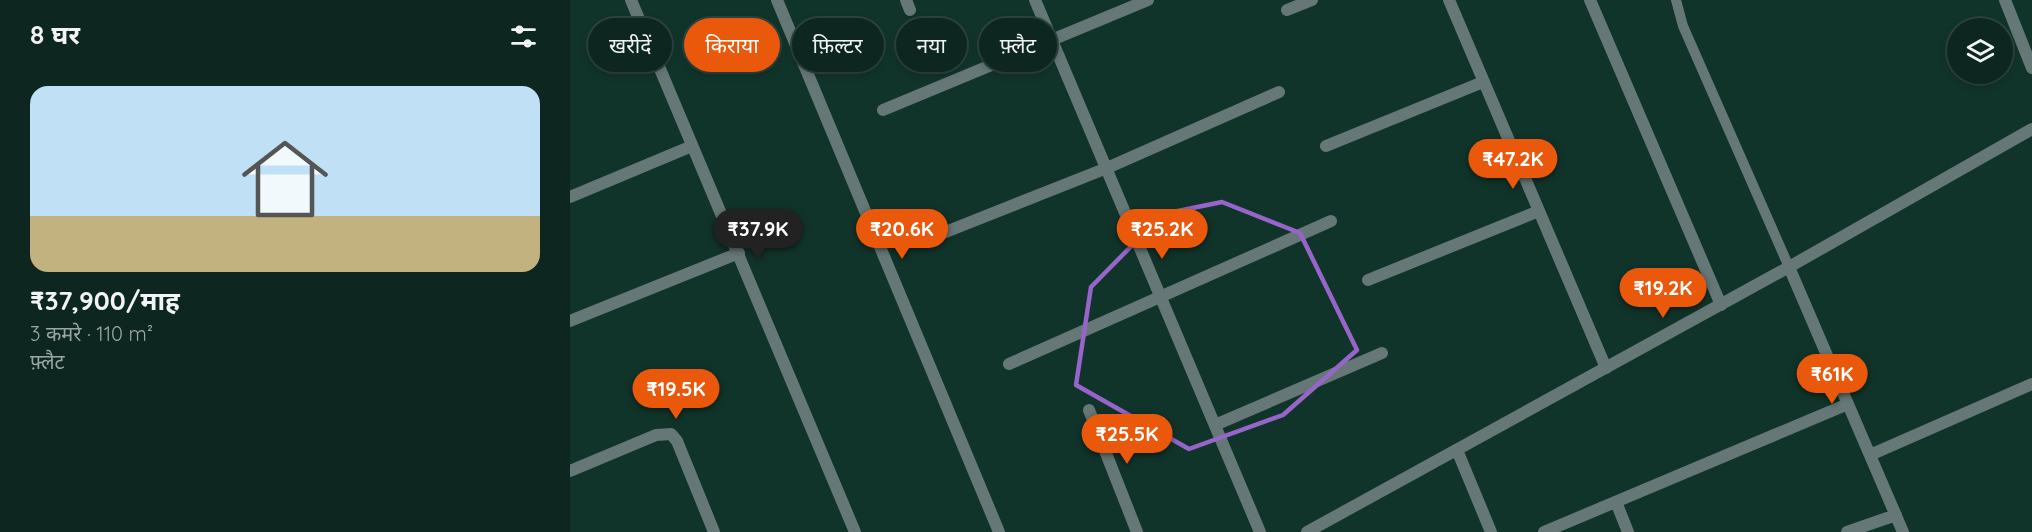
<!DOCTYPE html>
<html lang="hi">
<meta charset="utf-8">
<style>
body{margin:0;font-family:Quicksand,"Noto Sans Devanagari",sans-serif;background:#162f29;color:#f1f3f6;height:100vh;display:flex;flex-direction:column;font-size:22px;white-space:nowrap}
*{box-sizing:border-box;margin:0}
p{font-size:20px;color:#9aa5a5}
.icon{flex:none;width:33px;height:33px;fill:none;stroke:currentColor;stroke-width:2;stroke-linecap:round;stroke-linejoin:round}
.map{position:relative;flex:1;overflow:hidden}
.details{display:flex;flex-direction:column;background:#0d2720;width:570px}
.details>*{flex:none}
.guide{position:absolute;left:18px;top:18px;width:570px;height:54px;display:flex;gap:12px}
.fabs{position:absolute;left:1377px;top:18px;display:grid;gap:12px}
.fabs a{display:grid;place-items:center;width:66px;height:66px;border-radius:50%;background:#0d2720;box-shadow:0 3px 9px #0003,0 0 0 2px #2d443e;font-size:30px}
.price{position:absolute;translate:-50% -51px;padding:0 14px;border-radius:21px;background:#ea580c;color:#fff;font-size:20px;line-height:39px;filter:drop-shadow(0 2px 3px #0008)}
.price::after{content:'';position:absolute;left:50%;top:36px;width:18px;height:14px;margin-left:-9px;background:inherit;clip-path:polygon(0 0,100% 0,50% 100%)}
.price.selected{background:#222;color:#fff}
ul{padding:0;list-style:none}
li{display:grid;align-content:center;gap:12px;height:318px;padding:0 30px}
li span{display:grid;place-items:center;height:186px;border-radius:18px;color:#555}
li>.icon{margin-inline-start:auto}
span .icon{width:108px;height:108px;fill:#fffc;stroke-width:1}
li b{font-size:26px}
h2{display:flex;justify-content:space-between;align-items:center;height:72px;padding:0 30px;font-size:26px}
.pill{padding:0 21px;border-radius:27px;background:#0d2720;box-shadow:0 3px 9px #0003,0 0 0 2px #2d443e;font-size:21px;line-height:54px}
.pill.selected{background:#ea580c;color:#fff}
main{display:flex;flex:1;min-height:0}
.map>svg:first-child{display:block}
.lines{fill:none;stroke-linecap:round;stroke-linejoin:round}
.service{stroke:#677;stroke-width:10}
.minor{stroke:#677;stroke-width:12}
.tertiary{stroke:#677;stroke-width:12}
.marked{fill:none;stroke:#9765ca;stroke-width:4.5;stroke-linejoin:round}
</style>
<main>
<section class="details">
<h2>8 घर<svg class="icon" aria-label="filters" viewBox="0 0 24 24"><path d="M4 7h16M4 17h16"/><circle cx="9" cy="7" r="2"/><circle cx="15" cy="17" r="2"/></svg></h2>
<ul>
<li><span style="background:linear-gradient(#bfe0f5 70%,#c2b280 0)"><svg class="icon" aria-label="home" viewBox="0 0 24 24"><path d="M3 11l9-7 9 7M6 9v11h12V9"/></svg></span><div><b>₹37,900/माह</b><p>3 कमरे · 110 m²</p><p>फ़्लैट</p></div></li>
</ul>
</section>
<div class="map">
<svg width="1462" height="532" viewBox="0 0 1462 532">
<rect width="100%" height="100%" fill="#11342a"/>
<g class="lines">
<path class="service" d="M1106 0 1113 26 1219 267"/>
<path class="minor" d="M61 0 285 532
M207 0 429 532
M336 0 340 10
M465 0 690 532
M879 0 1036 368
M1020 0 1151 305
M1435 0 1462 68
M717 10 742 0
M313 110 578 0
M756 146 913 82
M0 197 122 146
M373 233 537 168 709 92
M1219 267 1333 532
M798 280 969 211
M0 321 169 253
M439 364 761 221
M519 410 567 532
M645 425 812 353
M887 450 921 532
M1300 455 1462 384
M0 471 86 435 101 434 107 441 144 532
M1046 502 1058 532
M974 532 1278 404
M1277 532 1326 515"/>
<path class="tertiary" d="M737 532 1219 267 1462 129"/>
</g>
<path class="marked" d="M652 202 730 233 787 350 713 415 619 449 506 385 521 287 593 214Z"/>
</svg>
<div class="fabs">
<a><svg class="icon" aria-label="layers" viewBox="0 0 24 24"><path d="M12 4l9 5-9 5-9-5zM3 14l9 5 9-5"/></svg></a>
</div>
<b class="price" style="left:943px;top:190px">₹47.2K</b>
<b class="price selected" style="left:188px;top:260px">₹37.9K</b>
<b class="price" style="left:332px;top:260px">₹20.6K</b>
<b class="price" style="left:592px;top:260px">₹25.2K</b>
<b class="price" style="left:1093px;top:319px">₹19.2K</b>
<b class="price" style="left:1262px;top:405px">₹61K</b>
<b class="price" style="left:106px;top:420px">₹19.5K</b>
<b class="price" style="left:557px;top:465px">₹25.5K</b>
<div class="guide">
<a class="pill">खरीदें</a>
<a class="pill selected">किराया</a>
<a class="pill">फ़िल्टर</a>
<a class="pill">नया</a>
<a class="pill">फ़्लैट</a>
</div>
</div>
</main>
